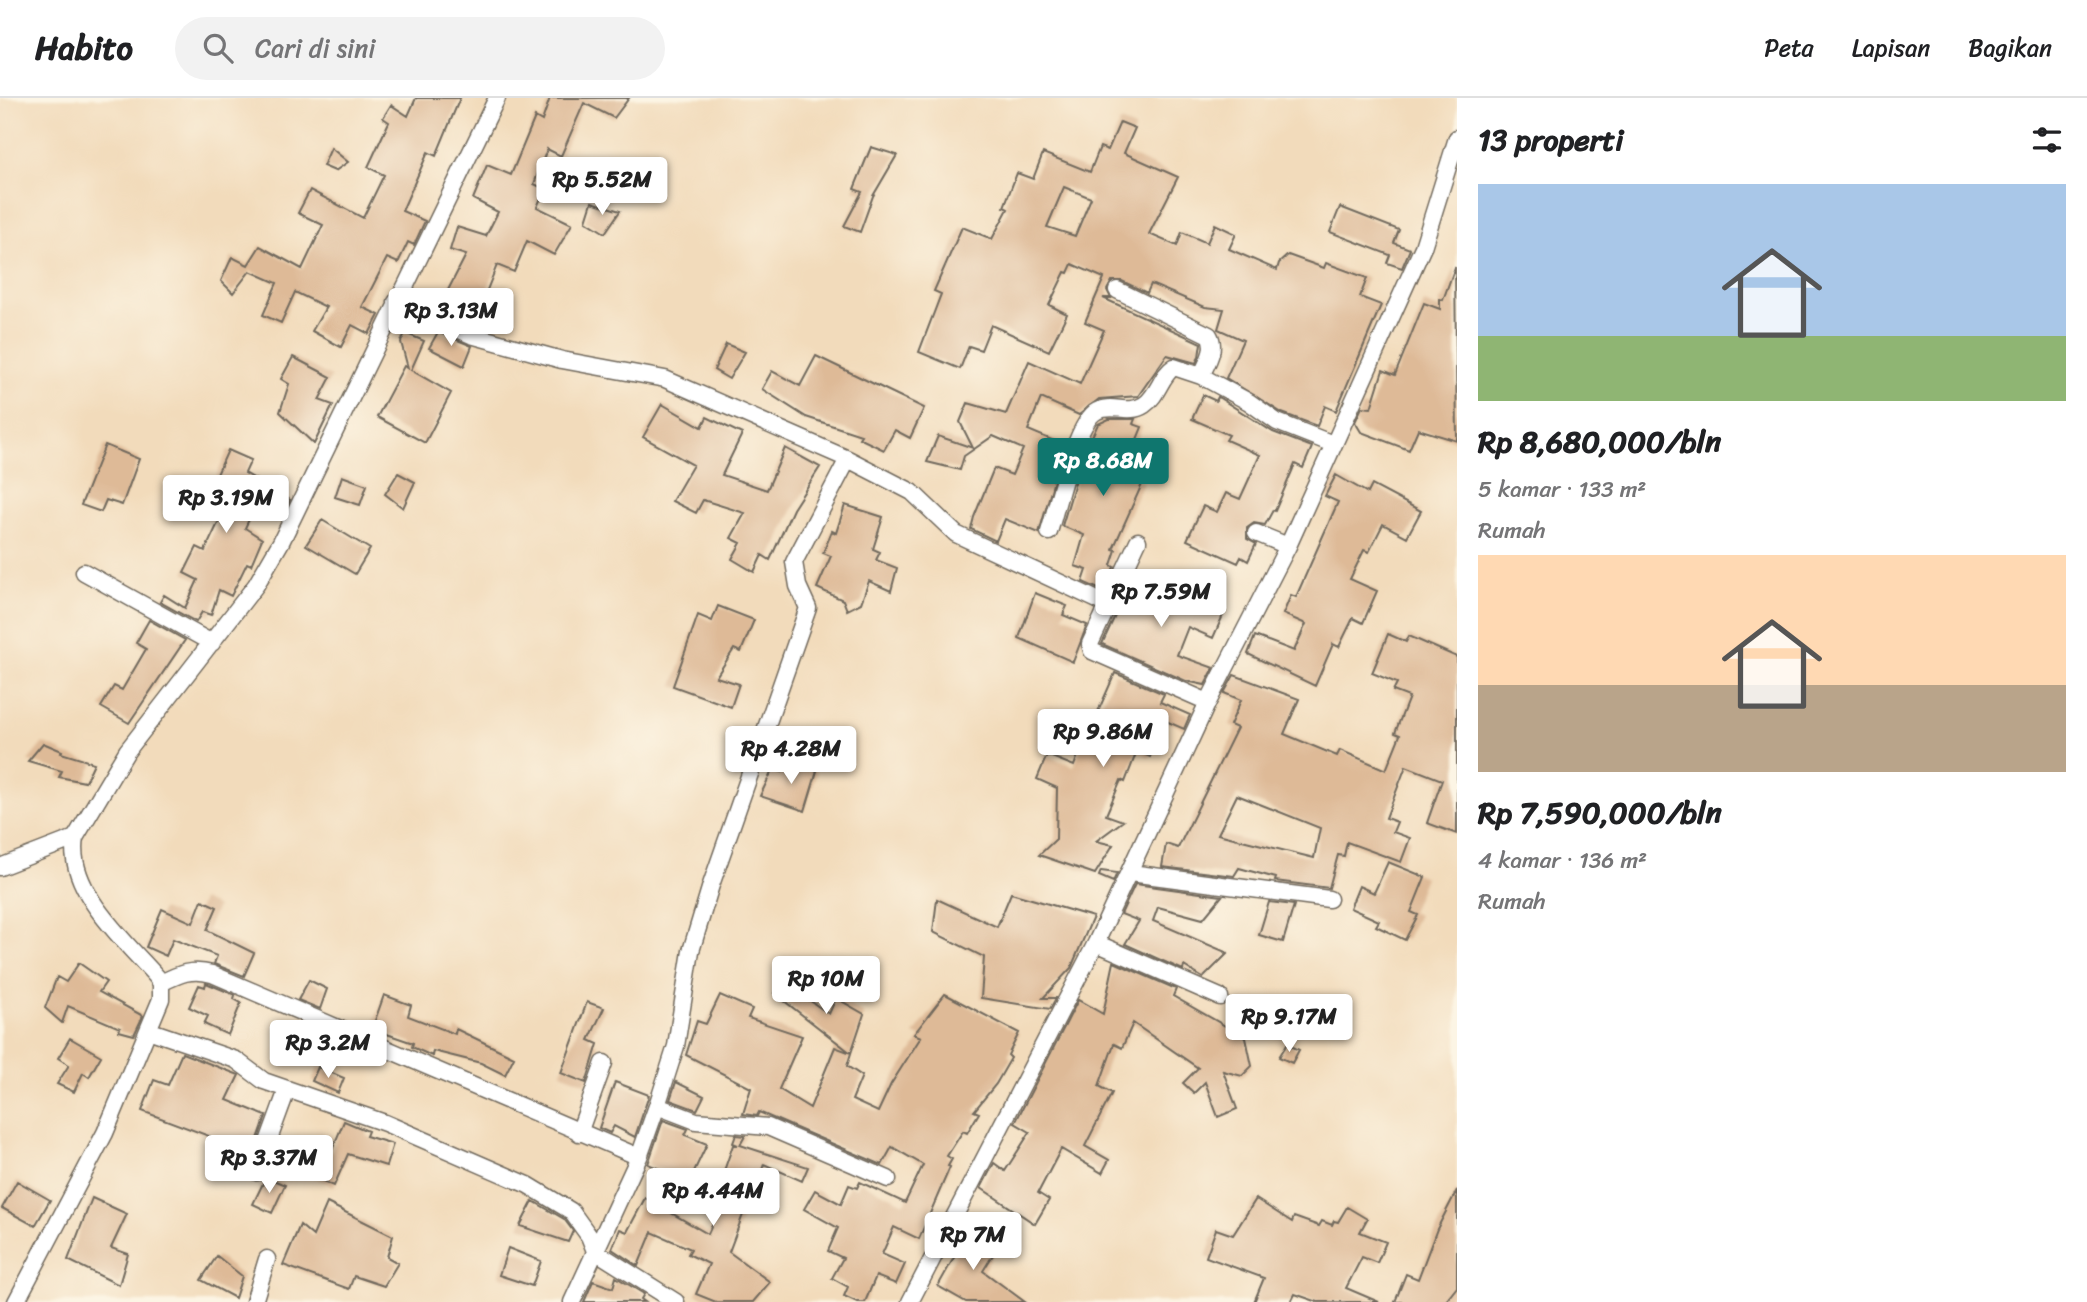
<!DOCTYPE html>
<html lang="id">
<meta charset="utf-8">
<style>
body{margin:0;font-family:Sriracha,sans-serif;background:#f2f2f2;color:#202124;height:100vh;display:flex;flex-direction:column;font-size:26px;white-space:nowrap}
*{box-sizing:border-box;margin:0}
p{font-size:23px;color:#757577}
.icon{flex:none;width:38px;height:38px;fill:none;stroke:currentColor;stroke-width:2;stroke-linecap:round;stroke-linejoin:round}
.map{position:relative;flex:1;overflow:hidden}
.panel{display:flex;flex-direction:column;background:#fff;width:630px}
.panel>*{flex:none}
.price{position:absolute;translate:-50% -60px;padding:0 16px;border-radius:7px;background:#fff;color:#222;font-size:23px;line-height:46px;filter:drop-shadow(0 2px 4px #0008)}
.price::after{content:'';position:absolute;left:50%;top:42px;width:21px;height:16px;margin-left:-10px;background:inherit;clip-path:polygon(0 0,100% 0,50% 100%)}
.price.current{background:#0f766e;color:#fff}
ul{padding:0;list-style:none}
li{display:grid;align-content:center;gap:14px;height:371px;padding:0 21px}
li span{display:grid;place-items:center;height:217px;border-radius:0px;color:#555}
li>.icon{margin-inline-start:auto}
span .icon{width:126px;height:126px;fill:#fffc;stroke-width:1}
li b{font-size:30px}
h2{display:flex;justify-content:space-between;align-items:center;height:84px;padding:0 21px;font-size:30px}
header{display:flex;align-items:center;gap:42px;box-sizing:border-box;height:98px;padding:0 35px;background:#fff;border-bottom:2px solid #e0e0e0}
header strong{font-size:33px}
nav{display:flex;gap:38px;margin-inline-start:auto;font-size:24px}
.search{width:490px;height:63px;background:#f2f2f2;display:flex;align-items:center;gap:18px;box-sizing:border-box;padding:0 24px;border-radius:38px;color:#757577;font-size:26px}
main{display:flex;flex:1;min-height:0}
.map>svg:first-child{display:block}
.building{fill:#deba97;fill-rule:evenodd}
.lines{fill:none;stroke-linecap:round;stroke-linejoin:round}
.street-casing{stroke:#71695d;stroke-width:19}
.street{stroke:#fff;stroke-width:16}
</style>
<header>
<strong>Habito</strong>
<div class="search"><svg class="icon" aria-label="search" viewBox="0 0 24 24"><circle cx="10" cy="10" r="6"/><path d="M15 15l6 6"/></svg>Cari di sini</div>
<nav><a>Peta</a><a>Lapisan</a><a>Bagikan</a></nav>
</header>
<main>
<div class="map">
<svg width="1457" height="1204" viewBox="0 0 1457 1204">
<rect width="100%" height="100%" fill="#fcf5e5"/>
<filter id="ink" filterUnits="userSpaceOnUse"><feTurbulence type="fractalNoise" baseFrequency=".0143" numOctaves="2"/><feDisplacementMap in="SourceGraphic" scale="14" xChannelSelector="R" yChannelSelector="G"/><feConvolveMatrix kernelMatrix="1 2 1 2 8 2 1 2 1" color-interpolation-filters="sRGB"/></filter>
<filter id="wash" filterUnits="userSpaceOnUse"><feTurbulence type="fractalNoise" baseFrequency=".00686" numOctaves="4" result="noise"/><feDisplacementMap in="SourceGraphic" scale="28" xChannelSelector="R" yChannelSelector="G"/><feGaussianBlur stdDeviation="1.57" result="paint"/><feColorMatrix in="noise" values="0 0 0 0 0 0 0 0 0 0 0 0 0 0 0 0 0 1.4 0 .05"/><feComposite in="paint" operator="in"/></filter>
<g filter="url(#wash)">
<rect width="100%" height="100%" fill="#f2dbbb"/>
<g id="blocks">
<path class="building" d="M416 0H460L436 58 428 54 402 113 425 123 414 147 408 144 398 165 387 160 362 209 379 217 369 236 352 227 341 249 312 233 326 209 295 194 281 225 263 217 277 185 250 173 233 195 221 183 232 159 248 167 260 148 302 171 323 127 298 115 310 92 363 120 384 77 368 69 389 24 383 20 391 7 408 18Z
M550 0H629L614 20 584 5 561 58 547 51 534 86 545 91 537 109 572 126 554 157 527 143 514 174 497 167 479 212 445 198 466 157 450 152 457 129 486 138 498 114 473 101 487 67 511 77 535 19 542 23Z
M1120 24 1135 30 1124 55 1178 79 1149 136 1177 148 1182 134 1207 145 1215 126 1236 136 1229 151 1277 172 1279 165 1288 157 1324 170 1326 165 1367 180 1360 199 1381 207 1336 313 1325 308 1317 328 1282 315 1226 280 1243 242 1218 231 1224 211 1205 209 1151 186 1147 195 1122 183H1112L1107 192 1111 200H1103L1201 245 1199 259 1196 265 1167 257 1138 298 1099 301 1079 317 1041 300 1028 332 1064 347 1039 435 1005 421 996 443 971 431 974 419 994 370 1012 377 1023 351 993 338 964 358 960 372 927 364 938 338 973 350 960 324 968 305 1006 316 1029 263 1080 286 1104 232 1085 224 1104 180 1072 166 1068 175 1065 174 1049 207 1067 216 1049 253 991 227 981 252 969 248 960 271 919 254 941 196 934 193 962 129 992 141 1008 111 1004 109 1017 75 1033 81 1043 55 1090 74 1100 49 1108 52ZM1064 89 1091 100 1075 138 1047 129Z
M871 49 897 57 873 98 860 134 844 128 862 94 854 91Z
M331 50 348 64 335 73 323 68Z
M592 104 620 113 605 135 586 123Z
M1340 109 1399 132 1394 145 1410 151 1402 170 1387 165 1390 157 1330 134Z
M1455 169 1457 343 1418 331 1409 352 1361 334 1355 324 1362 309 1371 310 1383 272 1395 277 1424 205 1440 211V201L1443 202Z
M438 234 472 248 464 268 429 250Z
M405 235 424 243 411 272 451 295 425 345 377 319 404 268 408 270 401 244Z
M726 246 745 254 729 281 714 272Z
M816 258 924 310 910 340 895 332 884 352 859 340 861 337 806 319 762 291 772 273 800 288Z
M293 259 331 279 319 302 333 307 314 346 280 314 289 286 281 281Z
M1203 297 1216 303 1218 299 1273 334 1312 349 1303 370 1295 366 1275 413 1273 412 1265 427 1254 425 1247 430V441L1256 446 1248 463 1241 459 1238 465 1187 442 1203 408 1217 414 1226 395 1240 401 1260 357 1226 342 1229 337 1192 321Z
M662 306 702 329 707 319 742 336 722 377 767 392 785 350 820 369 793 411 770 462 762 457 754 474 732 461 741 445 731 440 745 415 703 402 696 415 672 403 693 367 643 339Z
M1109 321H1135L1133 326 1142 329 1123 376 1143 384 1113 451 1116 452 1111 467 1114 469 1103 493 1083 484 1087 472 1075 468 1084 437 1062 428 1084 355 1098 326Z
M105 347 139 361 122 407 106 402 101 414 81 407Z
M228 352 251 362 245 375 290 402 285 412 259 400 245 430 262 441 251 467 247 465 231 498 219 492 211 517 202 514 196 524 160 504 164 497 185 510 198 482 184 475 197 449 205 453 221 419 195 407 209 378 215 381Z
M398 375 415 384 403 410 385 396Z
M1336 377 1368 395 1372 387 1421 413 1407 439 1383 426 1369 454 1364 452 1350 481 1377 493 1363 525 1353 520 1339 549 1333 546 1315 588 1248 556 1255 538 1294 553 1306 526 1283 516 1291 497 1296 499 1338 404 1325 398Z
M342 378 367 387 360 407 335 399Z
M845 407 883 419 873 451 880 454 876 462 897 470 891 493 869 483 861 505 847 512 843 502 817 490 831 458 823 455 832 433 836 435Z
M322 422 370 451 355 476 306 447Z
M1134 477 1224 515 1213 540 1188 529 1177 557 1214 570 1205 587 1186 583 1102 546Z
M1035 495 1067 508 1063 517 1087 527 1073 564 1019 540Z
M718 508 754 522 741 554 734 551 716 579 739 586 731 609 673 588 698 517 712 523Z
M149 522 185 542 129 625 101 609 114 588 122 592 146 551 136 545Z
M1388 536 1406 544 1409 538 1457 559V736L1427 725 1442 682 1406 668 1386 720 1397 724 1393 734 1410 740 1401 764 1347 744 1344 758 1338 757 1329 790 1275 783 1276 780 1239 770 1234 778 1162 769 1166 746 1178 750 1237 630 1230 627 1241 602 1224 595 1234 577 1299 601 1284 636 1337 658 1340 652 1386 672 1400 637 1395 635 1409 599 1393 593 1397 585 1372 575ZM1237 697 1320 730 1314 760 1218 736Z
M1115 575 1164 596 1160 604 1190 617 1184 631 1166 623 1150 659 1137 653 1125 684 1121 682 1106 717 1123 723 1096 743 1113 747 1095 776 1039 757 1056 741 1057 690 1037 681 1047 657 1074 668 1084 642 1066 634 1072 617 1093 625Z
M43 645 62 653 61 655 94 665 85 684 59 679 62 673 28 663Z
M786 662 817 673 805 713 760 698 773 671 782 674Z
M1388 764 1425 779 1411 814 1418 817 1405 842 1376 828 1379 823 1350 810 1359 788 1374 795Z
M1101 773 1117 775 1113 784 1099 778Z
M1135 786 1222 798 1203 821 1158 809 1153 823 1228 855 1203 880 1184 868 1183 872 1125 846 1139 823 1121 816Z
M1011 795 1093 819 1071 870 1043 900H1056L1050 911 981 900 984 859 933 834 937 801 997 829Z
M202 802 217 809 207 832 254 855 244 878 214 866 217 858 173 841 166 858 146 849 162 811 193 825Z
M1269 804 1294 807 1283 844 1259 837Z
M1114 864 1176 891 1173 898 1246 940 1252 968 1242 978 1223 973 1237 1011 1218 1019 1205 984 1194 995 1183 985 1198 970 1133 925 1122 950 1114 946 1099 988 1112 995 1085 1048 1109 1062 1102 1075 1061 1051 1038 1095 1049 1102 1035 1126 981 1090 994 1065 1005 1073 1030 1034 1015 1025 1078 902 1103 916Z
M79 865 106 884 99 894 143 918 134 937 119 933 120 930 68 908 62 925 45 910 57 879 66 884Z
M309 882 327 891 320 911 298 902Z
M782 883 829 916 836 900 864 916 851 955 774 895Z
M206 885 235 897 234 901 241 905 228 937 204 926 208 918 189 909 199 887 205 889Z
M945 896 1019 935 1008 957 1011 960 996 986 974 1013 979 1015 967 1035 963 1033 947 1058 952 1061 948 1068 950 1069 919 1141 894 1129 882 1156 905 1166 896 1186 876 1178 865 1204H857L844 1198 848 1189 832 1180 843 1160 828 1153 838 1130 804 1111 815 1092 841 1106 849 1087 857 1090 860 1084 905 1105 923 1067 892 1049 882 1067 759 1014 757 1018 743 1016 751 990 686 957 697 923 706 926 720 897 752 911 748 920 802 938 779 991 810 1010 835 949 851 955 847 968 862 978 852 1002 878 1014 891 986 921 939 914 936Z
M384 897 411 907 408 918 455 936 456 931 514 959 505 977 481 965 433 953 432 958 412 949 413 945 372 931Z
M587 904 604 910 589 942 598 946 586 985 561 975Z
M70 940 101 958 89 979 83 975 74 994 57 986 69 967 58 960Z
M1287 946 1299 952 1292 965 1279 959Z
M182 955 239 977 227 1002 266 1018 251 1061 231 1053 233 1047 142 1013 154 982 168 987Z
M318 969 344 980 338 995 312 983Z
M615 984 649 997 635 1039 614 1028 610 1035 599 1030Z
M676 984 704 998 697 1012 670 1002Z
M663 1022 688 1031 685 1037 707 1046 689 1084 648 1066Z
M344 1023 368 1033 366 1038 393 1046 386 1068 348 1056 334 1088 312 1078 322 1054 330 1057Z
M736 1037 745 1038 740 1047 808 1069 802 1083 764 1066 758 1083 756 1082 729 1154 770 1184 753 1204H716L696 1196 709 1166 688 1156 691 1151 652 1134 638 1168 612 1151 620 1131 627 1134 645 1100 708 1136 723 1102 715 1099 733 1047H738L733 1045Z
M266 1079 285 1087 272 1115 253 1106Z
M17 1083 50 1102 35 1128 2 1110Z
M1457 1092V1189L1445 1204H1395L1406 1176 1418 1181 1437 1131Z
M92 1100 127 1116 111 1150 128 1156 119 1187 68 1162Z
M1256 1101 1292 1124 1294 1119 1319 1128 1322 1123 1332 1127 1334 1123 1338 1124 1347 1109 1367 1121 1360 1134 1386 1144 1377 1165 1362 1159 1346 1190 1379 1204H1318L1295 1196 1291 1204H1254L1264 1180 1206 1159 1216 1131 1233 1137Z
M533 1103 564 1121 573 1133 568 1144 520 1128Z
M327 1105 393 1138 387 1159 398 1165 384 1188 354 1178 349 1191 283 1167 300 1127 313 1138Z
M960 1130 978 1137 977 1140 996 1152 983 1173 1025 1204H966L938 1188 956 1156 948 1153Z
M508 1150 541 1163 532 1188 499 1177Z
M217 1158 242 1178 235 1200 201 1182Z
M616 1179 644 1196 641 1201 645 1204H584L593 1183 613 1190Z"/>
</g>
</g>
<g filter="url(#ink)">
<use href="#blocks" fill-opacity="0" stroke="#71695d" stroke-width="2"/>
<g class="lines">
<g class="street-casing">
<path id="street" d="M1117 192 1209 237C1217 250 1207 265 1201 278L1249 304 1277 324 1333 346
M396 204 471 237 562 262 665 281 848 361 912 394 956 436 1108 507
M1049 434C1057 409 1076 323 1097 313 1112 305 1129 317 1144 307 1158 298 1161 277 1174 269L1201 278
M1256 435 1288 448
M1138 443 1090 546 1092 553 1208 604
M84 474 212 545
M0 769 75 740
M1130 775 1329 801
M1096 845 1220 899
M161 885C179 876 191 870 212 876L639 1059
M148 932 236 962 264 983 385 1025 528 1087 571 1113 589 1138 595 1153 676 1204
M657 1008 696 1023 768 1029 888 1081
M579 1035 604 965
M257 1074 287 992
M16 1204 105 1035 161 901V885L156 878C124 842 66 791 75 740L127 653 256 487 281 444 497 0
M254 1204 267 1161
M572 1204 639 1059 657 1008 676 948 691 853 711 787 808 510 798 488 794 464 848 361
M910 1204 1096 845 1208 604 1288 448 1423 149 1457 40"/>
</g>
<use href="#street" class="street"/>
</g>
</g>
</svg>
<b class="price" style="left:602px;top:119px">Rp 5.52M</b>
<b class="price" style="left:451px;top:250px">Rp 3.13M</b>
<b class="price current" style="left:1103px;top:400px">Rp 8.68M</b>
<b class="price" style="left:226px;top:437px">Rp 3.19M</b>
<b class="price" style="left:1161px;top:531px">Rp 7.59M</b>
<b class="price" style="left:1103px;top:671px">Rp 9.86M</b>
<b class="price" style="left:791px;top:688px">Rp 4.28M</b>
<b class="price" style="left:826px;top:918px">Rp 10M</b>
<b class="price" style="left:1289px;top:956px">Rp 9.17M</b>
<b class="price" style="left:328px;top:982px">Rp 3.2M</b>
<b class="price" style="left:269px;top:1097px">Rp 3.37M</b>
<b class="price" style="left:713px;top:1130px">Rp 4.44M</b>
<b class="price" style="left:973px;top:1174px">Rp 7M</b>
</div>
<section class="panel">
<h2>13 properti<svg class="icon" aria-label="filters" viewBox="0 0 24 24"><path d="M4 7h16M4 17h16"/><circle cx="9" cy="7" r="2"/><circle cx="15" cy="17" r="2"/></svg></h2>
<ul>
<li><span style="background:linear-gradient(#a9c7e8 70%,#8fb573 0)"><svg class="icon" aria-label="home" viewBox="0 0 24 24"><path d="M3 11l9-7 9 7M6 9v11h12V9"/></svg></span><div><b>Rp 8,680,000/bln</b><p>5 kamar · 133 m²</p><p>Rumah</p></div></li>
<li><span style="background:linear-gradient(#ffd9b3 60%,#b9a48a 0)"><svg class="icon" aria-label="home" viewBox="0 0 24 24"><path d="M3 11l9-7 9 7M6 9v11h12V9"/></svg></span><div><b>Rp 7,590,000/bln</b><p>4 kamar · 136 m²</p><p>Rumah</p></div></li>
</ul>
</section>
</main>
